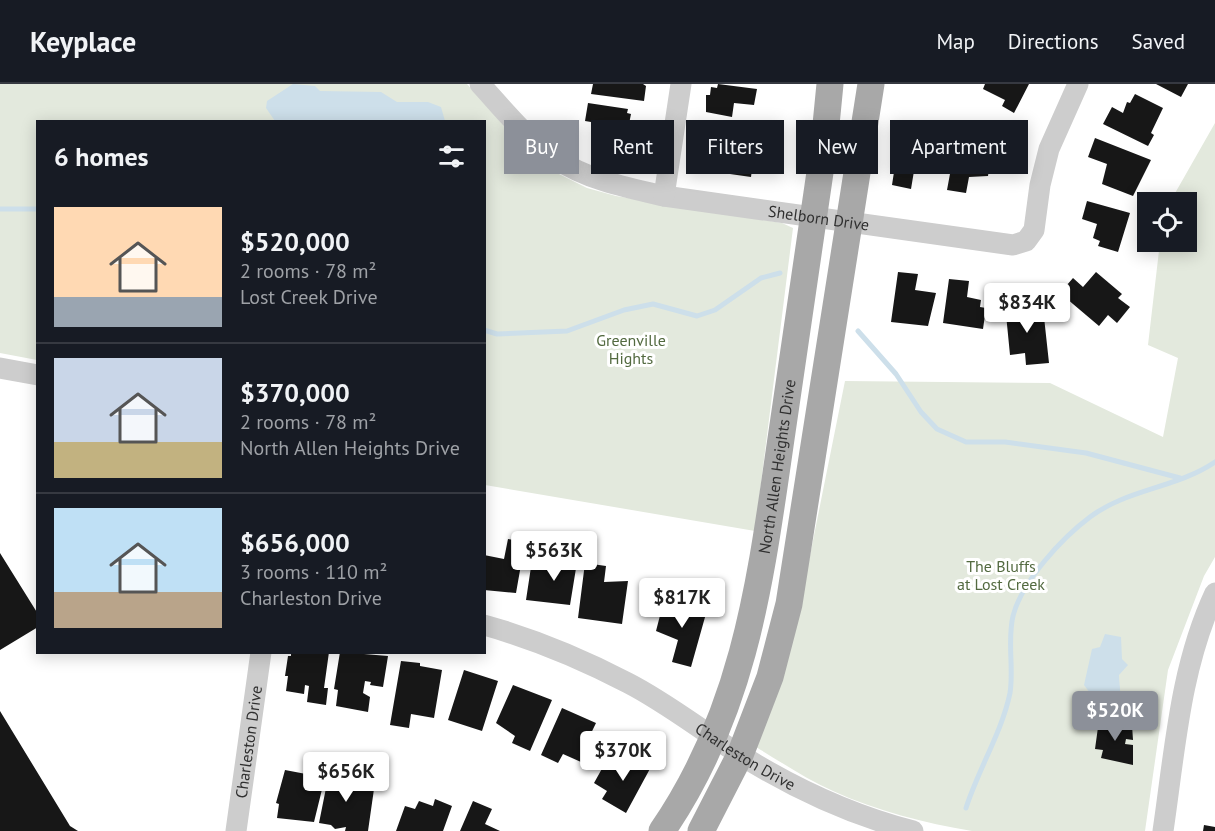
<!DOCTYPE html>
<meta charset="utf-8">
<style>
body{margin:0;font-family:"PT Sans",sans-serif;background:#242831;color:#f1f3f6;height:100vh;display:flex;flex-direction:column;font-size:22px;white-space:nowrap}
*{box-sizing:border-box;margin:0}
p{font-size:20px;color:#9ea1a6}
.icon{flex:none;width:33px;height:33px;fill:none;stroke:currentColor;stroke-width:2;stroke-linecap:round;stroke-linejoin:round}
.map{position:relative;flex:1;overflow:hidden}
.panel{position:absolute;left:36px;top:36px;width:450px;height:534px;display:flex;flex-direction:column;background:#171b24;border-radius:0px;box-shadow:0 3px 15px #0003}
.panel>*{flex:none}
.banner{position:absolute;left:504px;top:36px;width:570px;height:54px;display:flex;gap:12px}
.buttons{position:absolute;left:1137px;top:108px;display:grid;gap:12px}
.buttons a{display:grid;place-items:center;width:60px;height:60px;border-radius:0px;background:#171b24;box-shadow:0 3px 15px #0003;font-size:30px}
.price{position:absolute;translate:-50% -51px;padding:0 14px;border-radius:6px;background:#fff;color:#222;font-size:20px;line-height:39px;filter:drop-shadow(0 2px 3px #0008)}
.price::after{content:'';position:absolute;left:50%;top:36px;width:18px;height:14px;margin-left:-9px;background:inherit;clip-path:polygon(0 0,100% 0,50% 100%)}
.price.current{background:#8c9099;color:#fff}
ul{padding:0;list-style:none}
li{display:flex;align-items:center;gap:18px;height:150px;padding:0 18px}
li+li{border-top:2px solid #363941}
li span{display:grid;place-items:center;flex:none;width:168px;height:120px;border-radius:0px;color:#555}
li>.icon{margin-inline-start:auto}
span .icon{width:72px;height:72px;fill:#fffc;stroke-width:1}
li b{font-size:26px}
h2{display:flex;justify-content:space-between;align-items:center;height:72px;padding:0 18px;font-size:26px}
.chip{padding:0 21px;border-radius:0px;background:#171b24;box-shadow:0 3px 15px #0003;font-size:21px;line-height:54px}
.chip.current{background:#8c9099;color:#fff}
header{display:flex;align-items:center;gap:36px;box-sizing:border-box;height:84px;padding:0 30px;background:#171b24;border-bottom:2px solid #363941}
header strong{font-size:28px}
nav{display:flex;gap:33px;margin-inline-start:auto;font-size:21px}
.map>svg:first-child{display:block}
.green{fill:#e3e9dd}
.water{fill:#cddfea}
.lines{fill:none;stroke-linecap:round;stroke-linejoin:round}
.stream{stroke:#cddfea;stroke-width:5}
.building{fill:#171717}
.minor{stroke:#cdcdcd;stroke-width:21}
.major{stroke:#a8a8a8;stroke-width:27}
.labels{text-anchor:middle;stroke-width:6;stroke-linejoin:round;paint-order:stroke}
.street-label{font-size:16px;fill:#303030;stroke:#fff}
.park-label{font-size:16px;fill:#536a40;stroke:#fff}
</style>
<header>
<strong>Keyplace</strong>
<nav><a>Map</a><a>Directions</a><a>Saved</a></nav>
</header>
<div class="map">
<svg width="1215" height="747" viewBox="0 0 1215 747">
<rect width="100%" height="100%" fill="#fff"/>
<path class="green" d="M0 0H467L521 61 555 88 587 104 616 112 782 139 793 144 755 447 485 401 484 38H38L37 276 0 269Z
M1215 39V473L1204 492 1168 586 1145 747H972C924 739 877 727 833 707 806 695 781 678 756 663L800 521 845 297 1050 299 1163 353 1178 274 1148 261 1160 158H1186V118H1170Z"/>
<path class="water" d="M293 0 315 2 320 7 381 8 397 18H428L441 23 445 37H275L266 24 267 17Z
M1105 550 1121 553 1122 575 1128 581 1119 591C1119 606 1125 614 1109 622L1096 617 1084 601 1092 565 1100 563Z"/>
<g class="lines">
<path class="stream" d="M0 125H38
M484 246 497 250 567 247 624 226 653 220 697 232 715 226 761 194 780 189
M858 247 896 290 921 328 937 345 966 358H1005L1086 369 1180 394
M966 724C978 686 1002 648 1010 609 1014 584 1007 557 1013 532 1022 497 1062 454 1090 433 1127 405 1177 404 1215 378"/>
</g>
<path class="building" d="M593 0H643L646 2 644 17 591 10Z
M718 0 757 5 754 21 734 19 732 33 706 28V11H710L711 3 717 4Z
M985 0H1029L1014 29 1002 22 1005 16 983 5Z
M1156 0H1188L1181 13Z
M1135 10 1163 24 1151 49 1154 51 1148 62 1103 40 1112 23 1123 29 1127 18 1130 19Z
M588 19 628 25 627 29 631 30 629 40 635 41 629 58 595 53 597 39 585 37Z
M957 46 978 49 977 57 996 61 991 86 989 85 988 92 969 93 966 109 947 106 952 79 948 78 952 54H955Z
M900 49 937 55 931 90 914 87 911 105 892 101Z
M709 54 755 61 751 93 702 86 703 78 697 77 698 68 704 69Z
M1095 54 1151 76 1133 112 1102 100 1107 80 1088 73Z
M1087 117 1130 129 1118 168 1098 162 1100 157 1093 154 1097 140 1082 135Z
M898 188 918 190 915 206 936 209 928 242 891 238Z
M1096 188 1122 210 1118 214 1130 223 1117 239 1108 231 1099 242 1060 209 1073 194 1083 203Z
M949 195 969 197 967 213 981 216 980 223 986 224 983 245 943 239Z
M1026 218 1027 233H1044L1049 279 1026 281 1025 269 1010 271 1005 220Z
M508 455 525 458 516 509 484 506V471L504 475Z
M0 469 38 530V543L0 566Z
M560 469 578 472 570 521 526 516 531 483 558 487Z
M585 479 606 482 604 498 628 497 622 540 578 534Z
M664 516 707 526 691 583 672 578 678 556 656 547Z
M291 568H329L324 604H328L326 621 307 618 309 602 305 601 304 610 286 607 288 592H285L288 572H291Z
M340 568 388 572 383 603 370 601 371 598 365 597 363 609 370 613 368 628 336 622 338 606 334 605Z
M401 577 420 579V582L442 586 434 634 411 630 409 644 390 641Z
M464 586 498 597 482 647 448 636Z
M513 601 552 616 530 667 512 659 515 652 496 639Z
M562 624 596 639 582 668 585 669 581 678 563 670 558 679 541 671Z
M0 627 70 742 78 747H0Z
M1099 636 1132 641 1133 656 1126 655 1125 660 1133 661V681L1101 674 1103 666 1095 665Z
M635 671 652 681 626 729 602 715 607 707 594 699 604 681 609 684 614 677 626 686Z
M308 681 327 685 314 738 277 734 279 720 276 719 285 686 306 690Z
M330 684 351 687 348 703 374 705 368 747H345L346 743 335 745 331 741 319 739Z
M435 715 452 722 443 747H396L405 722 415 725 419 717 433 722Z
M473 717 492 725 485 740 500 747H460Z
M1204 741 1215 743V747H1203Z"/>
<g class="lines">
<g class="minor">
<path id="s1" d="M480 0C503 25 527 55 555 74 587 96 628 104 664 112L1013 161 1026 157 1034 146 1040 101 1049 65 1078 0"/>
<path d="M664 112 681 0"/>
<path d="M0 284 38 291"/>
<path id="s2" d="M484 541C534 555 582 575 628 599 667 619 702 647 739 670 793 704 851 731 913 747"/>
<path id="s3" d="M236 747 261 568"/>
<path d="M1163 747C1175 666 1180 584 1215 509"/>
</g>
<g class="major">
<path id="s4" d="M662 747C747 623 761 491 782 348 796 252 810 156 824 61L830 0"/>
<path d="M701 747 740 671 770 593 789 520 871 0"/>
</g>
</g>
<g class="labels">
<g class="street-label">
<text dy="6" stroke="none"><textPath href="#s1" startOffset="378">Shelborn Drive</textPath></text>
<text dy="6" stroke="none"><textPath href="#s4" startOffset="386">North Allen Heights Drive</textPath></text>
<text dy="6" stroke="none"><textPath href="#s3" startOffset="90">Charleston Drive</textPath></text>
<text dy="6" stroke="none"><textPath href="#s2" startOffset="294">Charleston Drive</textPath></text>
</g>
<g class="park-label">
<text x="631" y="262">Greenville<tspan x="631" dy="18">Hights</tspan></text>
<text x="1001" y="488">The Bluffs<tspan x="1001" dy="18">at Lost Creek</tspan></text>
</g>
</g>
</svg>
<div class="buttons">
<a><svg class="icon" aria-label="locate" viewBox="0 0 24 24"><circle cx="12" cy="12" r="6"/><path d="M12 2v4M12 18v4M2 12h4M18 12h4"/></svg></a>
</div>
<b class="price" style="left:1027px;top:250px">$834K</b>
<b class="price" style="left:554px;top:498px">$563K</b>
<b class="price" style="left:682px;top:545px">$817K</b>
<b class="price current" style="left:1115px;top:658px">$520K</b>
<b class="price" style="left:623px;top:698px">$370K</b>
<b class="price" style="left:346px;top:719px">$656K</b>
<div class="banner">
<a class="chip current">Buy</a>
<a class="chip">Rent</a>
<a class="chip">Filters</a>
<a class="chip">New</a>
<a class="chip">Apartment</a>
</div>
<section class="panel">
<h2>6 homes<svg class="icon" aria-label="filters" viewBox="0 0 24 24"><path d="M4 7h16M4 17h16"/><circle cx="9" cy="7" r="2"/><circle cx="15" cy="17" r="2"/></svg></h2>
<ul>
<li><span style="background:linear-gradient(#ffd9b3 75%,#9aa5b1 0)"><svg class="icon" aria-label="home" viewBox="0 0 24 24"><path d="M3 11l9-7 9 7M6 9v11h12V9"/></svg></span><div><b>$520,000</b><p>2 rooms · 78 m²</p><p>Lost Creek Drive</p></div></li>
<li><span style="background:linear-gradient(#c9d6e8 70%,#c2b280 0)"><svg class="icon" aria-label="home" viewBox="0 0 24 24"><path d="M3 11l9-7 9 7M6 9v11h12V9"/></svg></span><div><b>$370,000</b><p>2 rooms · 78 m²</p><p>North Allen Heights Drive</p></div></li>
<li><span style="background:linear-gradient(#bfe0f5 70%,#b9a48a 0)"><svg class="icon" aria-label="home" viewBox="0 0 24 24"><path d="M3 11l9-7 9 7M6 9v11h12V9"/></svg></span><div><b>$656,000</b><p>3 rooms · 110 m²</p><p>Charleston Drive</p></div></li>
</ul>
</section>
</div>
